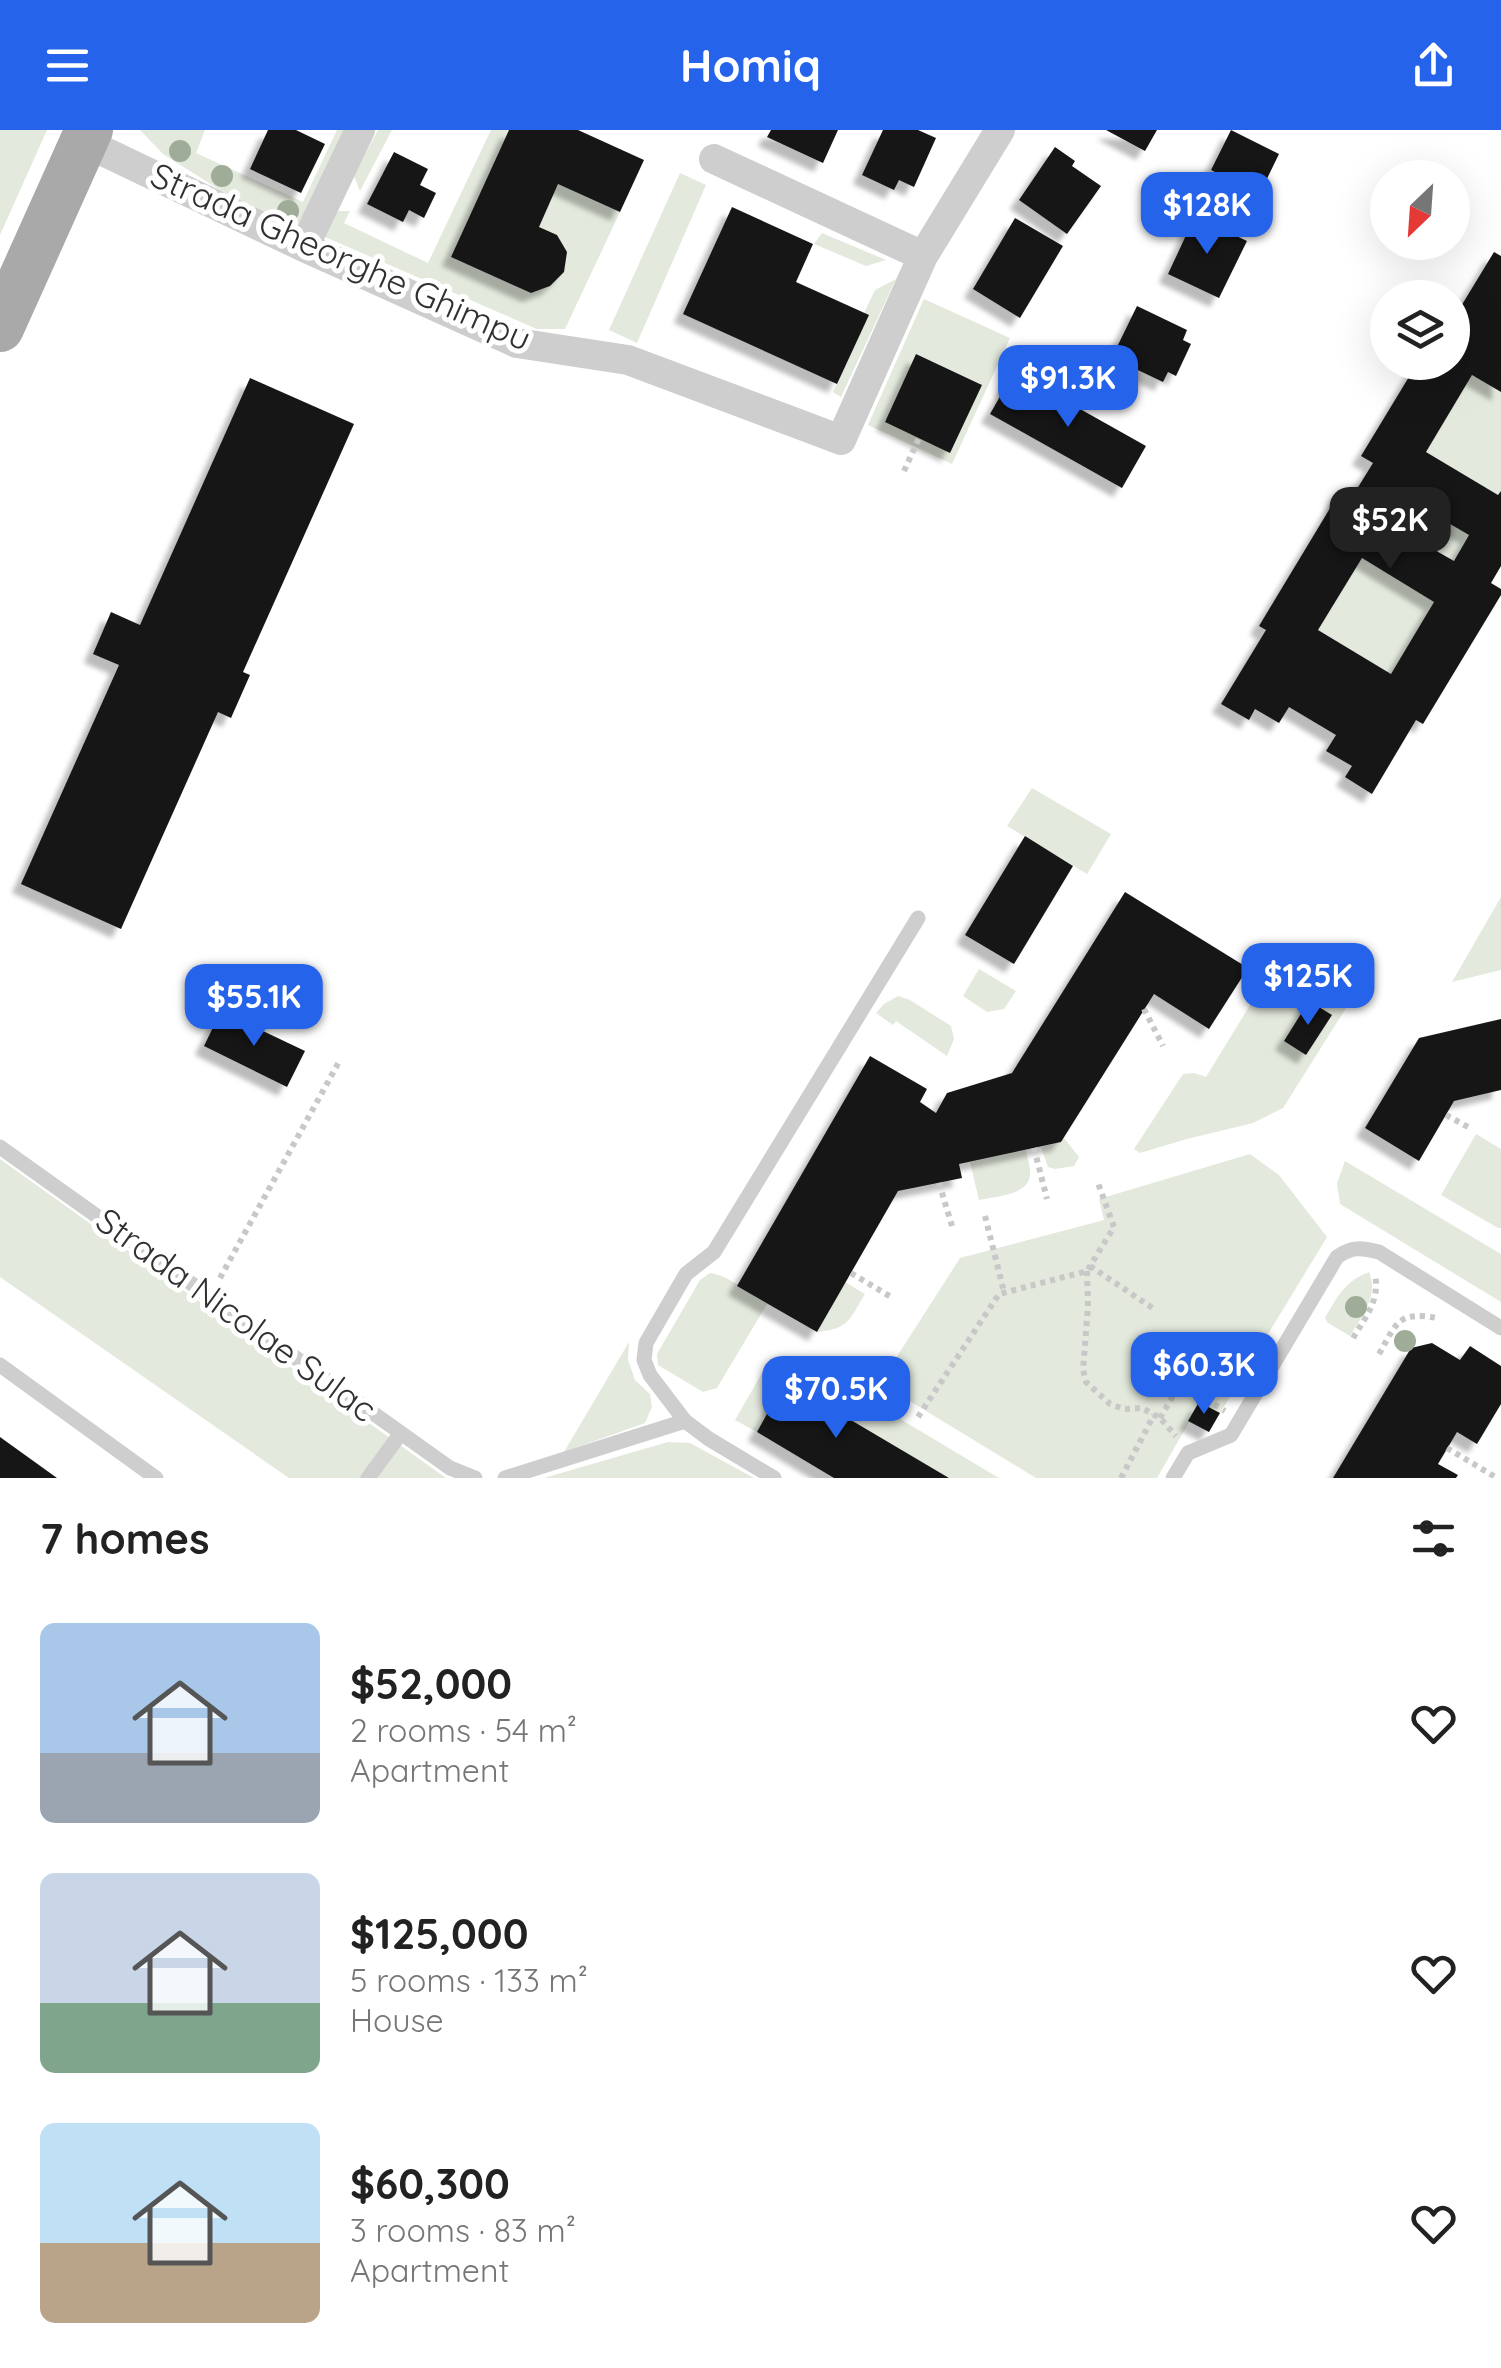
<!DOCTYPE html>
<meta charset="utf-8">
<style>
body{margin:0;font-family:Quicksand,sans-serif;background:#f2f2f2;color:#222;height:100vh;display:flex;flex-direction:column;font-size:38px;white-space:nowrap}
*{box-sizing:border-box;margin:0}
p{font-size:32px;color:#767676}
.icon{flex:none;width:55px;height:55px;fill:none;stroke:currentColor;stroke-width:2;stroke-linecap:round;stroke-linejoin:round}
.map{position:relative;height:1348px;overflow:hidden}
.panel{display:flex;flex-direction:column;background:#fff;flex:1}
.panel>*{flex:none}
.needle{width:65px;rotate:205deg}
.buttons{position:absolute;left:1370px;top:30px;display:grid;gap:20px}
.buttons a{display:grid;place-items:center;width:100px;height:100px;border-radius:50%;background:#fff;box-shadow:0 10px 40px #0002;font-size:50px}
.price{position:absolute;translate:-50% -85px;padding:0 22px;border-radius:20px;background:#2563eb;color:#fff;font-size:32px;line-height:65px;filter:drop-shadow(0 2px 5px #0008)}
.price::after{content:'';position:absolute;left:50%;top:60px;width:30px;height:22px;margin-left:-15px;background:inherit;clip-path:polygon(0 0,100% 0,50% 100%)}
.price.selected{background:#222;color:#fff}
ul{padding:0;list-style:none}
li{display:flex;align-items:center;gap:30px;height:250px;padding:0 40px}
li span{display:grid;place-items:center;flex:none;width:280px;height:200px;border-radius:15px;color:#555}
li>.icon{margin-inline-start:auto}
span .icon{width:120px;height:120px;fill:#fffc;stroke-width:1}
li b{font-size:42px}
h2{display:flex;justify-content:space-between;align-items:center;height:120px;padding:0 40px;font-size:42px}
header{display:flex;justify-content:space-between;align-items:center;height:130px;padding:0 40px;background:#2563eb;color:#fff;font-size:45px;font-weight:700}
.map>svg:first-child{display:block}
.green{fill:#e3e9dd;fill-rule:evenodd}
.building{fill:#181818;fill-rule:evenodd;filter:url(#shadow)}
.lines{fill:none;stroke-linecap:round;stroke-linejoin:round}
.path{stroke:#c8c8c8;stroke-width:6;stroke-dasharray:5 5;stroke-linecap:butt}
.service{stroke:#cecece;stroke-width:15}
.minor{stroke:#cecece;stroke-width:30}
.primary{stroke:#a9a9a9;stroke-width:48}
.tree{fill:#9fac97}
.labels{text-anchor:middle;stroke-width:10;stroke-linejoin:round;paint-order:stroke}
.street-label{font-size:35px;fill:#313131;stroke:#fff}
</style>
<header><svg class="icon" aria-label="menu" viewBox="0 0 24 24"><path d="M4 6h16M4 12h16M4 18h16"/></svg>Homiq<svg class="icon" aria-label="share" viewBox="0 0 24 24"><path d="M12 15V3M7 8l5-5 5 5M5 13v7h14v-7"/></svg></header>
<div class="map">
<svg width="1501" height="1348" viewBox="0 0 1501 1348">
<defs>
<filter id="shadow"><feDropShadow dx="-9" dy="9" stdDeviation="2.5" flood-color="#0004"/></filter>
</defs>
<rect width="100%" height="100%" fill="#fff"/>
<path class="green" d="M0 0H47L0 105Z
M140 0H205L196 23 303 72 337 0H345L305 90 293 95 220 60 163 24Z
M378 0H392L360 61 354 46Z
M491 0H509L451 127 531 163 550 156 564 142 539 97 558 54 620 82 565 199H537L325 107 336 81H350L344 93 428 133Z
M680 43 706 55 637 213 609 200Z
M822 103 886 130 866 136 814 114Z
M896 149 841 267 833 262 868 186 864 183 875 160Z
M924 169 1010 208 952 334 868 295ZM916 224 981 254 950 322 885 292Z
M1472 245 1501 262V361L1498 365 1426 322Z
M1400 365 1469 405 1454 431 1384 391Z
M1362 428 1434 472 1391 544 1318 500Z
M1032 658 1111 704 1087 744 1007 696Z
M1501 767V840L1452 852Z
M1288 813 1303 822 1370 840 1283 978 1253 993 1187 1009 1140 1023 1134 1019 1183 944 1194 943 1206 947Z
M979 839 1016 861 1004 879 987 882 963 866Z
M898 866 910 870 951 896 954 909 947 926 896 891 893 895 876 883 884 874Z
M1476 1004 1501 1019V1098H1498L1441 1065Z
M1064 1008 1079 1027 1074 1036 1055 1039 1048 1037 1041 1017 1061 1012Z
M1026 1020C1027 1027 1031 1038 1030 1045 1028 1066 995 1066 979 1070L970 1032Z
M1250 1024 1279 1045 1327 1107 1220 1283 1200 1273 1157 1348H1036L880 1253 960 1128 1104 1090 1099 1069Z
M0 1029 446 1348H289L0 1147Z
M1345 1031 1501 1124V1172L1340 1074 1337 1053Z
M1369 1142C1379 1166 1362 1186 1350 1206L1328 1193 1325 1188C1337 1167 1345 1151 1369 1142Z
M710 1143C727 1144 751 1165 767 1174L717 1258 703 1262 658 1235 657 1224 700 1150Z
M845 1152 865 1164C849 1190 849 1199 817 1202Z
M629 1212 628 1230 635 1250 650 1264 652 1277 645 1293 564 1322Z
M778 1227 808 1234 999 1348H949L786 1251 757 1302 735 1290 766 1236Z
M668 1312 690 1313 754 1348H544Z"/>
<path class="building" d="M268 0H296L325 14 301 63 250 39Z
M509 0H578L644 30 620 82 558 54 539 97 557 105 567 122 564 142 550 156 531 163 451 127Z
M771 0H838L823 33 767 7Z
M883 0H918L936 8 914 57 899 50 894 60 862 45Z
M1106 0H1157L1145 21Z
M1231 0 1279 24 1259 65 1211 40Z
M1055 17 1075 31 1072 36 1101 56 1067 104 1019 70Z
M394 22 428 39 420 55 436 63 424 88 409 80 403 92 367 74Z
M732 77 813 114 796 152 869 185 837 254 683 184Z
M1195 86 1247 111 1219 168 1168 144Z
M1015 88 1063 116 1020 188 973 159Z
M1494 122 1501 126V262L1472 245 1426 322 1498 365 1501 361V436L1491 453 1501 459V465L1423 594 1416 590 1372 664 1345 647 1352 636 1326 621 1336 605 1289 577 1279 593 1255 579 1249 590 1221 574 1266 500 1259 496 1341 360 1352 367 1373 333 1361 326 1418 232H1452V191ZM1400 365 1469 405 1454 431 1384 391ZM1362 428 1434 472 1391 544 1318 500Z
M1137 176 1187 200 1183 210 1191 214 1176 246 1168 242 1163 252 1121 232 1125 223 1116 219Z
M916 224 982 255 950 323 885 292Z
M1014 242 1146 316 1122 358 990 284Z
M250 248 354 294 243 542 250 545 231 588 218 582 121 799 21 754 119 535 93 524 111 482 140 495Z
M1025 706 1073 736 1014 834 965 805Z
M1125 762 1248 838 1209 899 1154 864 1061 1012 959 1034 962 1048 898 1061 817 1202 737 1156 870 926 927 959 920 972 936 983 947 963 1012 943Z
M1309 871 1332 885 1306 925 1284 911Z
M221 881 305 921 287 957 204 916Z
M1501 889V960L1454 971 1419 1031 1365 998 1419 908Z
M1170 1208 1185 1216 1163 1255 1148 1246Z
M1432 1213 1460 1230 1470 1216 1501 1236V1274L1477 1314 1457 1302 1438 1334 1458 1345 1456 1348H1333L1411 1218Z
M785 1251 949 1348H834L757 1302Z
M1199 1272 1220 1283 1209 1302 1188 1291Z
M0 1307 57 1348H0Z"/>
<g class="lines">
<path class="path" d="M904 341 919 308
M1144 879 1163 916
M1446 985 1470 998
M1034 1018 1047 1069
M939 1053 952 1096
M985 1086 1004 1162
M1090 1136 1154 1179
M1087 1141 1088 1176 1083 1240 1086 1252 1110 1274 1124 1279 1142 1278 1160 1288 1176 1306
M851 1143 891 1167
M220 1148 340 930
M1353 1208C1366 1186 1380 1171 1375 1144
M1379 1224C1397 1193 1397 1181 1437 1188
M1180 1254 1225 1281
M918 1287 999 1164 1087 1141 1114 1097 1098 1053
M1160 1288 1197 1226
M1447 1318 1497 1348
M1121 1348 1154 1285"/>
<path class="service" d="M0 1017 450 1338 475 1348
M0 1235 156 1348
M368 1348 401 1303
M505 1348 685 1291
M774 1348 709 1309 685 1291 650 1245 644 1230 646 1213 686 1144 714 1122 918 788
M1173 1348 1188 1323 1231 1305 1337 1127C1352 1116 1362 1118 1379 1122L1501 1198"/>
<path class="minor" d="M84 12 304 117 517 213 628 230 841 310 923 126 1000 0
M714 29 923 126
M304 117 360 0"/>
<path class="primary" d="M0 198 89 0"/>
</g>
<g class="tree">
<circle cx="180" cy="21" r="11"/>
<circle cx="222" cy="46" r="11"/>
<circle cx="288" cy="81" r="11"/>
<circle cx="1356" cy="1177" r="11"/>
<circle cx="1405" cy="1211" r="11"/>
</g>
<g class="labels">
<g class="street-label">
<text transform="translate(341 127) rotate(24)" y="12">Strada Gheorghe Ghimpu</text>
<text transform="translate(236 1185) rotate(36)" y="12">Strada Nicolae Sulac</text>
</g>
</g>
</svg>
<div class="buttons">
<a><svg class="needle" viewBox="-14 -14 28 28"><path d="M0-13l5 13h-10z" fill="#e53935"/><path d="M0 13l5-13h-10z" fill="#767676"/></svg></a>
<a><svg class="icon" aria-label="layers" viewBox="0 0 24 24"><path d="M12 4l9 5-9 5-9-5zM3 14l9 5 9-5"/></svg></a>
</div>
<b class="price" style="left:1207px;top:127px">$128K</b>
<b class="price" style="left:1068px;top:300px">$91.3K</b>
<b class="price selected" style="left:1390px;top:442px">$52K</b>
<b class="price" style="left:1308px;top:898px">$125K</b>
<b class="price" style="left:254px;top:919px">$55.1K</b>
<b class="price" style="left:1204px;top:1287px">$60.3K</b>
<b class="price" style="left:836px;top:1311px">$70.5K</b>
</div>
<section class="panel">
<h2>7 homes<svg class="icon" aria-label="filters" viewBox="0 0 24 24"><path d="M4 7h16M4 17h16"/><circle cx="9" cy="7" r="2"/><circle cx="15" cy="17" r="2"/></svg></h2>
<ul>
<li><span style="background:linear-gradient(#a9c7e8 65%,#9aa5b1 0)"><svg class="icon" aria-label="home" viewBox="0 0 24 24"><path d="M3 11l9-7 9 7M6 9v11h12V9"/></svg></span><div><b>$52,000</b><p>2 rooms · 54 m²</p><p>Apartment</p></div><svg class="icon" aria-label="heart" viewBox="0 0 24 24"><path d="M12 20l-8-8c-3-5 5-10 8-4 3-6 11-1 8 4z"/></svg></li>
<li><span style="background:linear-gradient(#c9d6e8 65%,#7fa58c 0)"><svg class="icon" aria-label="home" viewBox="0 0 24 24"><path d="M3 11l9-7 9 7M6 9v11h12V9"/></svg></span><div><b>$125,000</b><p>5 rooms · 133 m²</p><p>House</p></div><svg class="icon" aria-label="heart" viewBox="0 0 24 24"><path d="M12 20l-8-8c-3-5 5-10 8-4 3-6 11-1 8 4z"/></svg></li>
<li><span style="background:linear-gradient(#bfe0f5 60%,#b9a48a 0)"><svg class="icon" aria-label="home" viewBox="0 0 24 24"><path d="M3 11l9-7 9 7M6 9v11h12V9"/></svg></span><div><b>$60,300</b><p>3 rooms · 83 m²</p><p>Apartment</p></div><svg class="icon" aria-label="heart" viewBox="0 0 24 24"><path d="M12 20l-8-8c-3-5 5-10 8-4 3-6 11-1 8 4z"/></svg></li>
</ul>
</section>
